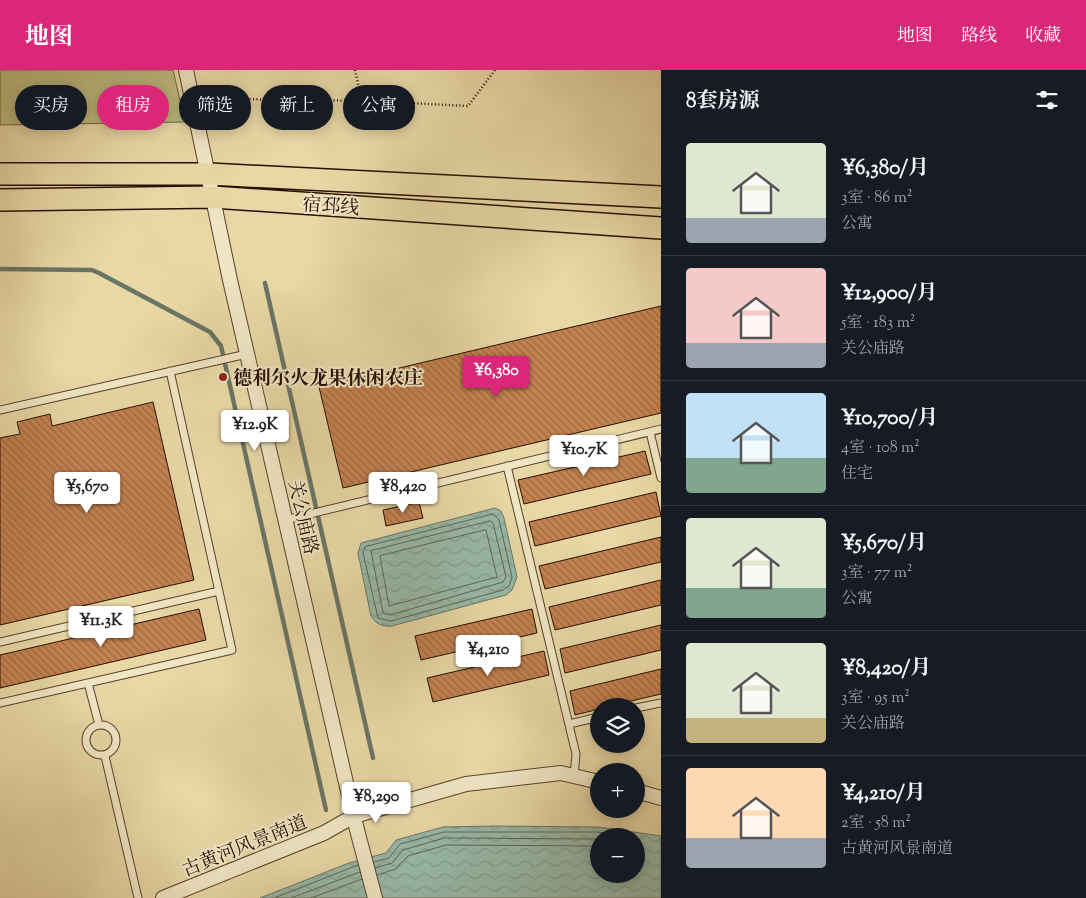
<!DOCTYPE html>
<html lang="zh">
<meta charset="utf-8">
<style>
body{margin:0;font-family:"Sorts Mill Goudy","Noto Serif SC",serif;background:#242831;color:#f1f3f6;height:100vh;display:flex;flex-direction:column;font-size:19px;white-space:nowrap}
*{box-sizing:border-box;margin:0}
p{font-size:16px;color:#9ea1a6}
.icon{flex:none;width:28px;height:28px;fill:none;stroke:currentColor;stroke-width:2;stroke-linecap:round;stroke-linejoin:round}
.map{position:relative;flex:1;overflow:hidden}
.sheet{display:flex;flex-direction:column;background:#171b24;width:425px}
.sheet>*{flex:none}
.hud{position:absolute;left:15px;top:15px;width:475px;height:45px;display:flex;gap:10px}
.fabs{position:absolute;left:590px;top:628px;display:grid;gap:10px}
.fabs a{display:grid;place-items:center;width:55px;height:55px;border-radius:50%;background:#171b24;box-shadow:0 2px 12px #0003;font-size:25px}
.price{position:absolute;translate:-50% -42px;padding:0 11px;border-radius:5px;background:#fff;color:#222;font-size:16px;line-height:32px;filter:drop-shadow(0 1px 2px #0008)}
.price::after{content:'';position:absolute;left:50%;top:30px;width:15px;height:11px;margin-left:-8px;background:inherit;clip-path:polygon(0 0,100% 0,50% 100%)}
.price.selected{background:#db2777;color:#fff}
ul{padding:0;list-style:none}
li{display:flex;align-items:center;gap:15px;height:125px;padding:0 25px}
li+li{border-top:1px solid #363941}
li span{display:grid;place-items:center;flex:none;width:140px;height:100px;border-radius:5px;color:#555}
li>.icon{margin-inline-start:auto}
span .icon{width:60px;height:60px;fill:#fffc;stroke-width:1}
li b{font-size:21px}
h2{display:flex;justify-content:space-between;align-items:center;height:60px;padding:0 25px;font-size:21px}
.chip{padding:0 18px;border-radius:22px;background:#171b24;box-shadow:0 2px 12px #0003;font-size:18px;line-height:45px}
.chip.selected{background:#db2777;color:#fff}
header{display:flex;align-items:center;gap:30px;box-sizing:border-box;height:70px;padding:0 25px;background:#db2777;color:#fff}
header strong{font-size:24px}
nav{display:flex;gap:28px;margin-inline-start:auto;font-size:18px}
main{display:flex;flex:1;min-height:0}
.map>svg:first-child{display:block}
.garden{fill:#bebc81;stroke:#726640}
.water{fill:url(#water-waves);stroke:#6a7565;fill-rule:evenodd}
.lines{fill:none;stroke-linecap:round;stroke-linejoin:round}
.shore{stroke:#5f6454;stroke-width:1}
.stream{stroke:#6a7565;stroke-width:4.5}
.building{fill:url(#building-back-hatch);stroke:#270f00}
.service-casing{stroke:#57412a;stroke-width:9}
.minor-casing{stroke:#57412a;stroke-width:16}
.primary-casing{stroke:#270f00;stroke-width:24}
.path{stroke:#270f00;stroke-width:2.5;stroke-dasharray:1 2.5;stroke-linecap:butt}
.service{stroke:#f0e6c5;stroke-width:7}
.minor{stroke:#f0e6c5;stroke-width:14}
.primary{stroke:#e8d8a6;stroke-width:21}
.poi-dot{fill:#8f2418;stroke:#f0e6c5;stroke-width:2}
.labels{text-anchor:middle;stroke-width:4;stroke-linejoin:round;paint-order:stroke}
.street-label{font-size:19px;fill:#270f00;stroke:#f0e6c5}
.poi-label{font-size:19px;font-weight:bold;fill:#270f00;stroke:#f0e6c5;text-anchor:start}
</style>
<header>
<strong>地图</strong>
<nav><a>地图</a><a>路线</a><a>收藏</a></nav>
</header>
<main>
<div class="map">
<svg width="661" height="828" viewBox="0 0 661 828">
<defs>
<pattern id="water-waves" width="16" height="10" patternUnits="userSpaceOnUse" patternTransform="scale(1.25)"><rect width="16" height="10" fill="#97b9a9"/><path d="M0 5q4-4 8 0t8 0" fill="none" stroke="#829e90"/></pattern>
<pattern id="building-back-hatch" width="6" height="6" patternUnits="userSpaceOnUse" patternTransform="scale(1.25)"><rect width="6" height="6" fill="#c48251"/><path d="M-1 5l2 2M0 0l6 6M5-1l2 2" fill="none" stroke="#9f6941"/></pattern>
</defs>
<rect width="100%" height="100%" fill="#e8d8a6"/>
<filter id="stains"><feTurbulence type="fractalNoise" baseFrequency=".004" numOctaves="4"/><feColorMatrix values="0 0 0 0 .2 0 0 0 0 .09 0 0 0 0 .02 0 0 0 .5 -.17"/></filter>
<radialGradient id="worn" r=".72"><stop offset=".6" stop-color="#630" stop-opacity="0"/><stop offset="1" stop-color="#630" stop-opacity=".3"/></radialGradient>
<path class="garden" d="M0 0H173L185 52 0 55Z"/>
<path class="water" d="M495 438 501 441 504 448 517 507 512 520 506 525 392 556C382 557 376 554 371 546L358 483 361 473Z
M496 756 598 757 661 766V828H260L349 793 386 783 396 770 443 757ZM599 766H636V804H599Z"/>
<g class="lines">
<path class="shore" d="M494 444 499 450 512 507 509 516 503 520 391 551 378 548 363 483 365 477Z
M491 451 493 453 506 507 503 512 390 545 383 543 371 481Z
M486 460 497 507 389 536 380 486Z
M374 792 389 788 400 774 444 762H597L625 766
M375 798 392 793 403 780 444 768 599 769
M377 805 396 799 408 786 446 775 599 776
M274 828 358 795
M291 828 360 802
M311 828 362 809"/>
<path class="stream" d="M0 199 92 200 99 203 210 262 221 276 326 740
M265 213 373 688"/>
</g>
<path class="building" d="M661 236V343L343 418 319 317Z
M153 332 194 510 0 555V368L20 364 17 352 50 344 52 356Z
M645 381 651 404 524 434 518 410Z
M656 422 661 446 535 476 529 452Z
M419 432 423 448 386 456 383 440Z
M661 467V492L545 519 539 496Z
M661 510V535L555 560 549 537Z
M199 539 206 570 0 618V585Z
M532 539 537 563 421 590 415 566Z
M661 555V580L565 603 560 579Z
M544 581 549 605 433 632 427 608Z
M661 599V624L610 636H599V639L575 645 570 621Z"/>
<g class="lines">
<g class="service-casing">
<path id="service" d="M0 340 247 284
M650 362 661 408
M507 396 576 684 574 706
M285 450 661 359
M0 572 219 521
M88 613 99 655
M0 633 232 580 170 301
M636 638 661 633
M569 654 599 647
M86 670a15 15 0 1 1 30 0a15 15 0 1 1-30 0Z
M105 686 138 828"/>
</g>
<g class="minor-casing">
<path id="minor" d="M186 0 230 210 356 756 375 828
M636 721 661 728
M163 828 324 763 354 746 466 714 561 703 599 712"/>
</g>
<g class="primary-casing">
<path id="primary" d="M0 104H209L661 127
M0 130 213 127 661 158"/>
</g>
<path class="path" d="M355 0 362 31
M232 29 369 31 468 36 495 0"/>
<use href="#service" class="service"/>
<use href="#minor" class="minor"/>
<use href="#primary" class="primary"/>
</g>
<circle class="poi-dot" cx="223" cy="307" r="5"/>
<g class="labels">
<g class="street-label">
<text transform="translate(331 135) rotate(4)" y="7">宿邳线</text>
<text transform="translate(304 447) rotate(77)" y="7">关公庙路</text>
<text transform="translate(244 775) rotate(-22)" y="7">古黄河风景南道</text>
</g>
<g class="poi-label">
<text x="233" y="314">德利尔火龙果休闲农庄</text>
</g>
</g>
<rect width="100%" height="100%" filter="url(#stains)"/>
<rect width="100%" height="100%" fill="url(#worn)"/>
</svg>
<div class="fabs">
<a><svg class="icon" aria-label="layers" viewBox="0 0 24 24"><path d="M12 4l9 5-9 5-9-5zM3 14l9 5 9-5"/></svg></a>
<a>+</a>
<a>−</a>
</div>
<b class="price selected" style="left:496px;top:328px">¥6,380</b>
<b class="price" style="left:255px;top:382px">¥12.9K</b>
<b class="price" style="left:584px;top:407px">¥10.7K</b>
<b class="price" style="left:87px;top:444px">¥5,670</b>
<b class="price" style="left:403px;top:444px">¥8,420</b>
<b class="price" style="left:101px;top:578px">¥11.3K</b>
<b class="price" style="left:488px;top:607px">¥4,210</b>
<b class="price" style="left:376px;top:754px">¥8,290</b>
<div class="hud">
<a class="chip">买房</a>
<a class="chip selected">租房</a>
<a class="chip">筛选</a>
<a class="chip">新上</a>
<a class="chip">公寓</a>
</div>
</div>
<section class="sheet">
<h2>8套房源<svg class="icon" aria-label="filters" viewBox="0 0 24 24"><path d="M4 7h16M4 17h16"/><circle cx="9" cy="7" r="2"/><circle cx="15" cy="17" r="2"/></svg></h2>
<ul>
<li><span style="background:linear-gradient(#dfe7d0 75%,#9aa5b1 0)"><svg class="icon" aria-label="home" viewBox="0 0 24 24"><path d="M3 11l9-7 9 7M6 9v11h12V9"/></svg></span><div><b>¥6,380/月</b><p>3室 · 86 m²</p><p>公寓</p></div></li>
<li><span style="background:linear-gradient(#f6c9c9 75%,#9aa5b1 0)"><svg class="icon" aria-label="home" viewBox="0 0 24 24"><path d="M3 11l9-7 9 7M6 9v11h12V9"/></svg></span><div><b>¥12,900/月</b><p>5室 · 183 m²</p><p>关公庙路</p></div></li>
<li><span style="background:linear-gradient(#bfe0f5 65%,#7fa58c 0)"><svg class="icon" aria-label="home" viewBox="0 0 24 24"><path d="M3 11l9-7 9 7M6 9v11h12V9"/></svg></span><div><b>¥10,700/月</b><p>4室 · 108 m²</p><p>住宅</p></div></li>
<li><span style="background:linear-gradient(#dfe7d0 70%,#7fa58c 0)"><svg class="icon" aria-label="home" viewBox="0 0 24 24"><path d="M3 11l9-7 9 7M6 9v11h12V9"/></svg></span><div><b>¥5,670/月</b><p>3室 · 77 m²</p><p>公寓</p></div></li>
<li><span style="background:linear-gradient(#dfe7d0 75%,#c2b280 0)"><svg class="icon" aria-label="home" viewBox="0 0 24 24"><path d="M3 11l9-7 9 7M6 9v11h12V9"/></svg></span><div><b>¥8,420/月</b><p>3室 · 95 m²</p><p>关公庙路</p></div></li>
<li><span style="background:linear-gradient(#ffd9b3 70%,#9aa5b1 0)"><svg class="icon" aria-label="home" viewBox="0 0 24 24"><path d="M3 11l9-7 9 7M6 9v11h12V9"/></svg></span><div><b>¥4,210/月</b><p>2室 · 58 m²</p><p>古黄河风景南道</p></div></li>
</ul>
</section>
</main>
